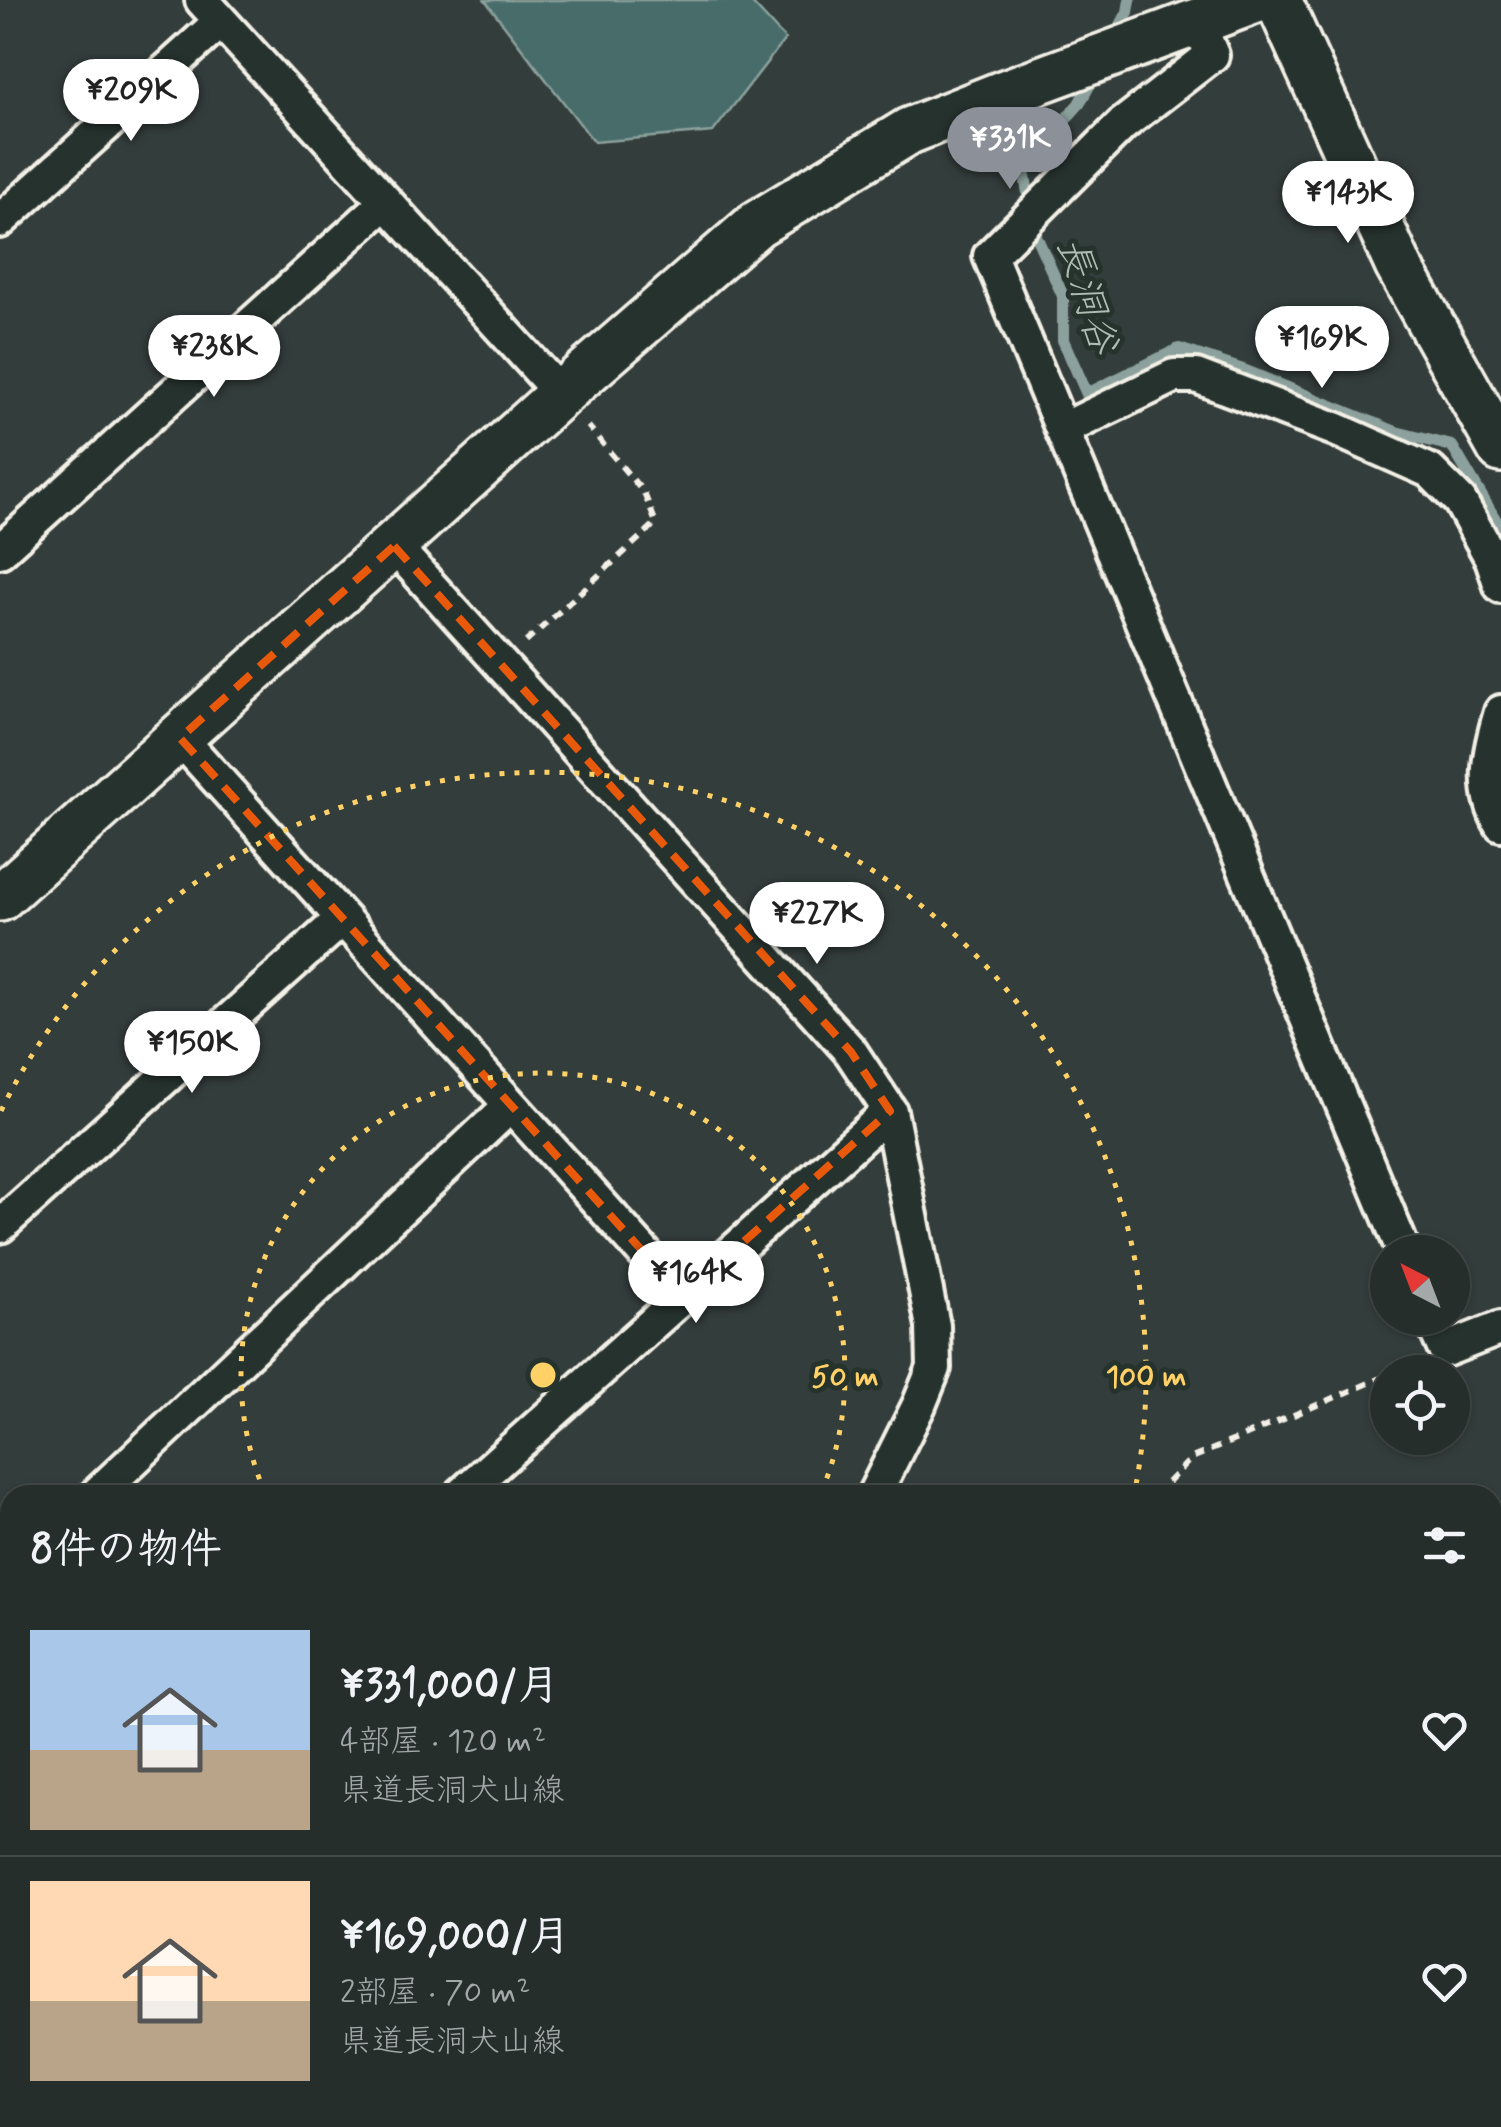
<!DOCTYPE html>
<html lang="ja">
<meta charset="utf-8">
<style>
body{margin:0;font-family:Mynerve,"Klee One",sans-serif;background:#323a38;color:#f1f3f6;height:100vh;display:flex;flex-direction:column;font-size:38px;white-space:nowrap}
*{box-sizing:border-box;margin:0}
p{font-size:32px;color:#a4a8a9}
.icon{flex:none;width:55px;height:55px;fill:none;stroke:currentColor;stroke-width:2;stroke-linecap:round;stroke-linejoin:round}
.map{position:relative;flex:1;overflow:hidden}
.panel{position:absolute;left:0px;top:1485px;width:1502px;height:642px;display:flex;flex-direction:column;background:#262e2c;border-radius:30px 30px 0 0;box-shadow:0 2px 8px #0004,0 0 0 2px #424a48}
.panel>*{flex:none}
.needle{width:65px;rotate:318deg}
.fabs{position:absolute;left:1370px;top:1235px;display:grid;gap:20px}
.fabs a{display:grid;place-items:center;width:100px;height:100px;border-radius:50%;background:#262e2c;box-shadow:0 2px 8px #0004,0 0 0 2px #424a48;font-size:50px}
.price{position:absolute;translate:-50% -85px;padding:0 22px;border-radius:35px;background:#fff;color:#222;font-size:32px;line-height:65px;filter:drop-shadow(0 2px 5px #0008)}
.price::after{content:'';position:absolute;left:50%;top:60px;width:30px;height:22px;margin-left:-15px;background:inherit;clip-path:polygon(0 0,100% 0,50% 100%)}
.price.selected{background:#8c9099;color:#fff}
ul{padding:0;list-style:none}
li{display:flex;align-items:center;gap:30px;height:250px;padding:0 30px}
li+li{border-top:2px solid #424a48}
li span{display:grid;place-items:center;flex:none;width:280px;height:200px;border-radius:0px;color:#555}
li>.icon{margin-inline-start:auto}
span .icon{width:120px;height:120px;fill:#fffc;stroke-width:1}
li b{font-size:42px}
h2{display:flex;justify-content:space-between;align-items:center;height:120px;padding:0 30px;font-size:42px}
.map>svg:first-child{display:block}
.water{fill:#476c6b;stroke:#8ca19d;stroke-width:2.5}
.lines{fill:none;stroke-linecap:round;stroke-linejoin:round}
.stream{stroke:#8ca19d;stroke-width:12}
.street-casing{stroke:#f4f1e8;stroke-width:40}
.secondary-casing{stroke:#f4f1e8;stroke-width:52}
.path{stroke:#f4f1e8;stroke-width:6;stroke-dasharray:10 8;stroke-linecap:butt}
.street{stroke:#26332d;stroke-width:32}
.secondary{stroke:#26332d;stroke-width:45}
.marked{fill:none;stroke:#e8590c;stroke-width:8;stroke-dasharray:20 12;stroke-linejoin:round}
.ring{fill:none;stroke:#ffd166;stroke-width:5;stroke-dasharray:5 10}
.labels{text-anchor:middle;stroke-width:10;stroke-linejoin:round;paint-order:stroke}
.water-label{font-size:40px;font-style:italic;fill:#afbcb6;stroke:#26332d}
.centre{fill:#ffd166;stroke:#26332d;stroke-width:5}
.ring-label{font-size:30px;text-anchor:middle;font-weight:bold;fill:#ffd166;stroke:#26332d;stroke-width:10;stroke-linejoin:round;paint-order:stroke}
</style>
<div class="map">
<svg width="1501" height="2127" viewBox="0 0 1501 2127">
<rect width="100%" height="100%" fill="#333d3b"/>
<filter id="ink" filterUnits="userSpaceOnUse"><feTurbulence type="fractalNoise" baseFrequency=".01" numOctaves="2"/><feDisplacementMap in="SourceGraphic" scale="20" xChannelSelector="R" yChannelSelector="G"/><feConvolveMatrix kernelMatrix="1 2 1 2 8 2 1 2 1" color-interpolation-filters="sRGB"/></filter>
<g filter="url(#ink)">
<path class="water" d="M485 0H749L785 39 713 132 594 142Z"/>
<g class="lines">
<path class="stream" d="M1114 38 1128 12 1130 0
M1096 73 1079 104 1023 166 1036 236 1063 296V340L1087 394 1179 349 1246 371 1396 432 1452 446 1501 529"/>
<g class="street-casing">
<path id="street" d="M202 0 561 394
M1198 22 1212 55 1123 124 990 256 1404 1252
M0 221 221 21
M1062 430 1174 376H1196L1335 429 1430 471 1460 501 1492 559 1501 586
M394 546 851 1052 890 1111 933 1326 934 1368 919 1405 874 1495
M0 551 386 202
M1501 712C1490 749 1480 788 1501 824
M180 738 683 1296
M0 1226 342 919
M1431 1318 1445 1350 1501 1328
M96 1495 510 1106
M461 1495 890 1111
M0 1585 10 1576
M0 1674 10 1685
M0 1913 10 1904
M885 2118 886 2127"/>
</g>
<g class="secondary-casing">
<path id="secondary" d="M1278 0 1398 265 1501 449
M0 898 561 394 757 224 909 131 1005 93 1256 0
M0 2055 10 2062
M1492 2075 1501 2073
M89 2118 102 2127
M1114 2127 1182 2118"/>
</g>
<path class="path" d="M526 642 656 523 644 493 588 426
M1393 1372 1415 1363
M1155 1495 1192 1458 1388 1375"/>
<use href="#street" class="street"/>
<use href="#secondary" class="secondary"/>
</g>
</g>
<path class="marked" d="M394 546 851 1052 890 1111 683 1296 180 738Z"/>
<g class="ring">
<path d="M265 1493A302 302 0 1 1 821 1493"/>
<path d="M1 1111A603 603 0 0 1 1135 1490"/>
</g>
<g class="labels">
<g class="water-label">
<text transform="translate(1089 295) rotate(73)" y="14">長洞谷</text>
</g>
</g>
<circle cx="543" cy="1375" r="15" class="centre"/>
<g class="ring-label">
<text x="845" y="1386">50 m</text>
<text x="1146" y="1386">100 m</text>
</g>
</svg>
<div class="fabs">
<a><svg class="needle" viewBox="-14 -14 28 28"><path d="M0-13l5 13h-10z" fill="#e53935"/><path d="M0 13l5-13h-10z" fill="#a4a8a9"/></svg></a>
<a><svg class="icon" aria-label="locate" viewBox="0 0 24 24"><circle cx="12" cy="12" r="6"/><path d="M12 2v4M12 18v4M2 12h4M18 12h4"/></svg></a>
</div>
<b class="price" style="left:131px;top:144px">¥209K</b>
<b class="price selected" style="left:1010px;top:192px">¥331K</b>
<b class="price" style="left:1348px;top:246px">¥143K</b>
<b class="price" style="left:1322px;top:391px">¥169K</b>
<b class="price" style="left:214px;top:400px">¥238K</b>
<b class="price" style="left:817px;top:967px">¥227K</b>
<b class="price" style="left:192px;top:1096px">¥150K</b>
<b class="price" style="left:696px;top:1326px">¥164K</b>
<section class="panel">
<h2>8件の物件<svg class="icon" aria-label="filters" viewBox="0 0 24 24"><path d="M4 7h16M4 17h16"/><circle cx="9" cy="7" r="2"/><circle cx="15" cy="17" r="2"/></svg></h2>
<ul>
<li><span style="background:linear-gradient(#a9c7e8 60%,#b9a48a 0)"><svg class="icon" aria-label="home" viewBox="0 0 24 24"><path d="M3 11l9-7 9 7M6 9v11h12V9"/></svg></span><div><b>¥331,000/月</b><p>4部屋 · 120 m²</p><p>県道長洞犬山線</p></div><svg class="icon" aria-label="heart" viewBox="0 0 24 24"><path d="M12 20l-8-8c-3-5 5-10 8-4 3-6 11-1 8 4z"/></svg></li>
<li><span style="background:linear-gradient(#ffd9b3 60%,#b9a48a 0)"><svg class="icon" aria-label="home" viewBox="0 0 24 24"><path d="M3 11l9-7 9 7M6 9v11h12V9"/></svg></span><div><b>¥169,000/月</b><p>2部屋 · 70 m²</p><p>県道長洞犬山線</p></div><svg class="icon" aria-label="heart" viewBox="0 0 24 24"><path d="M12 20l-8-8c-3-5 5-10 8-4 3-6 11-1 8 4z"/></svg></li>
</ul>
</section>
</div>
